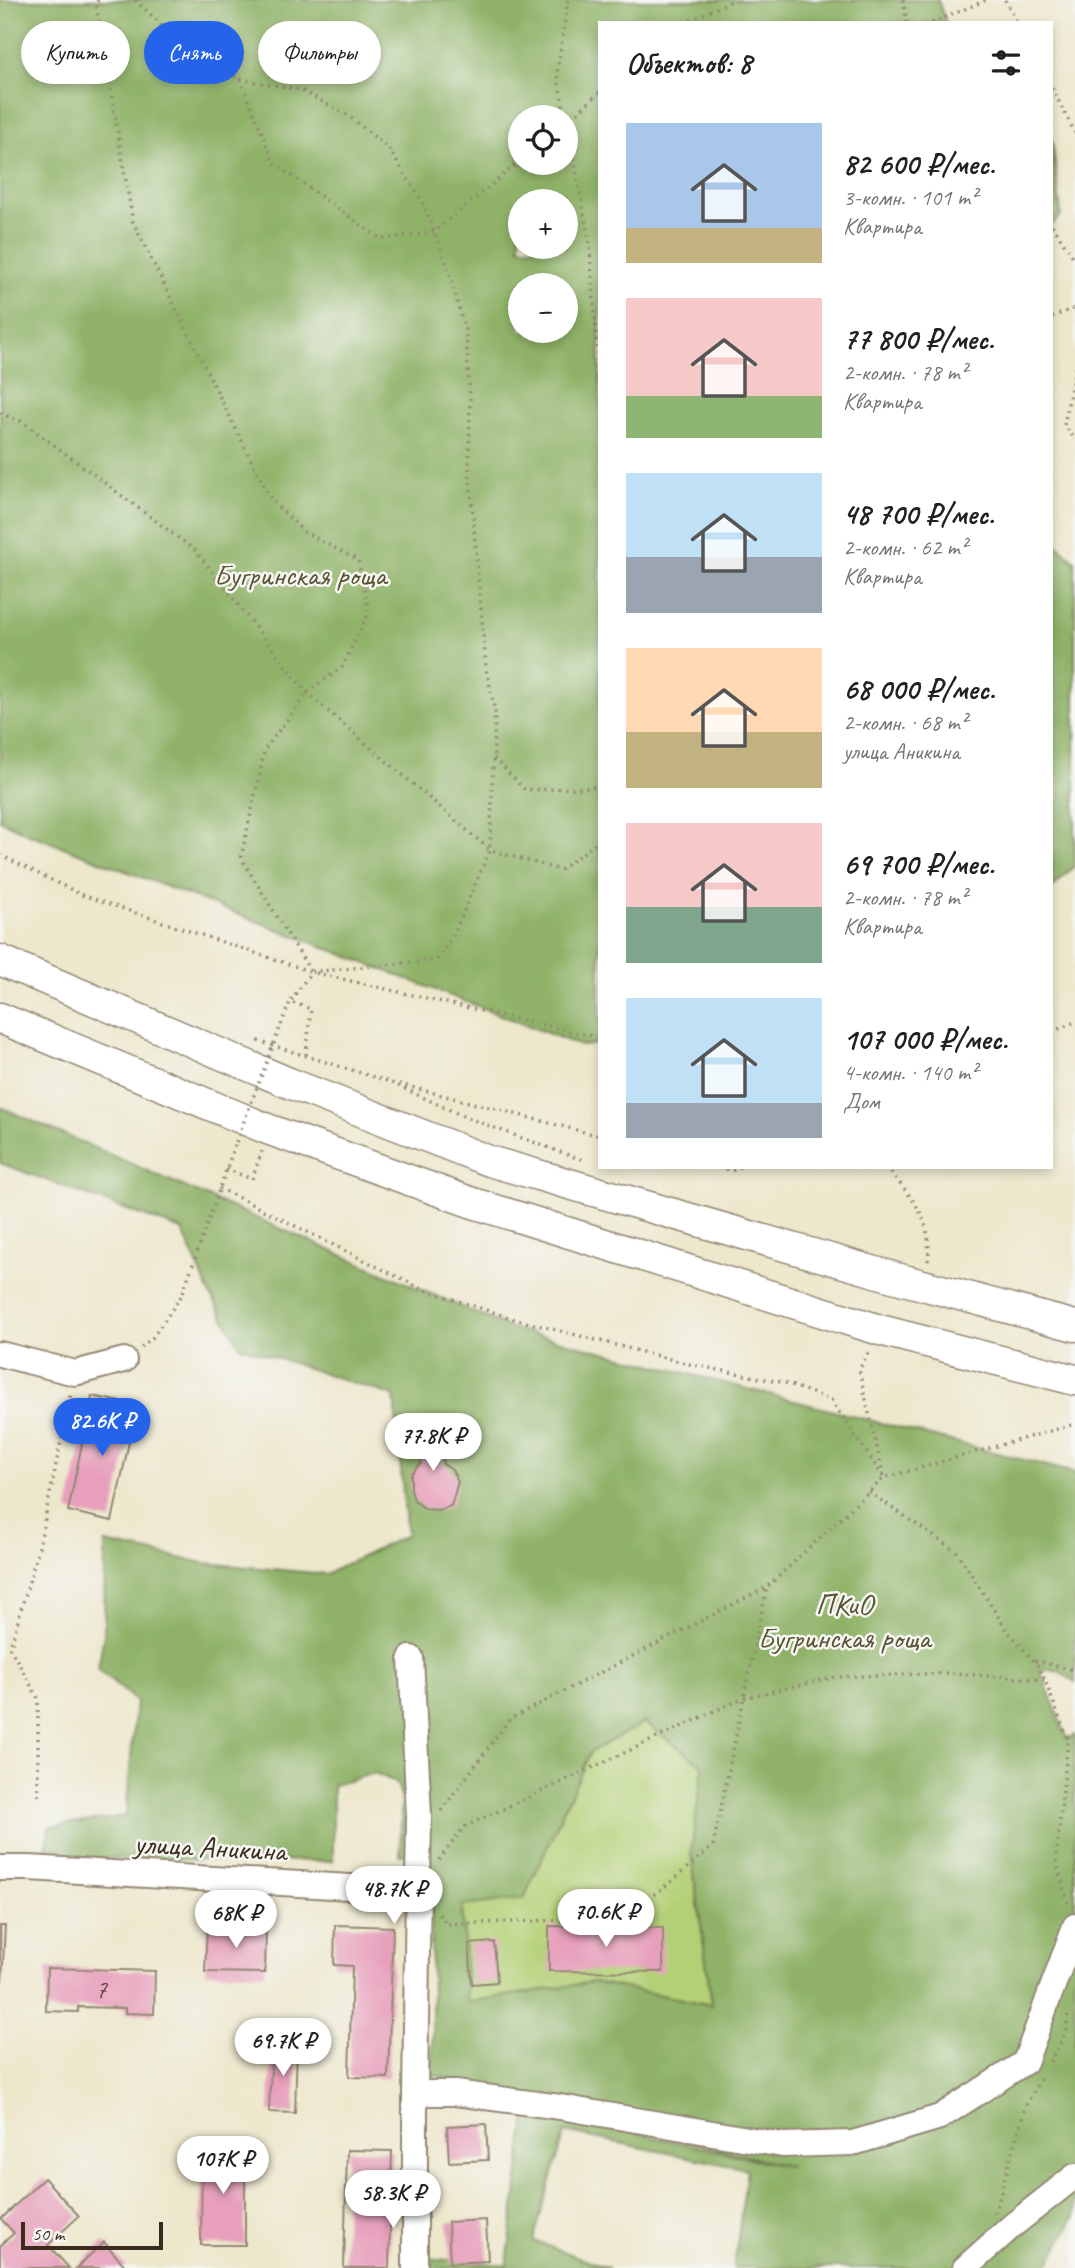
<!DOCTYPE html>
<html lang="ru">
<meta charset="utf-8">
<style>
body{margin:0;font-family:Caveat,sans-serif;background:#f2f2f2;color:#202124;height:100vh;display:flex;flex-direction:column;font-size:26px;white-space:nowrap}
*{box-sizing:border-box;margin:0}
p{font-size:23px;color:#757577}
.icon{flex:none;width:38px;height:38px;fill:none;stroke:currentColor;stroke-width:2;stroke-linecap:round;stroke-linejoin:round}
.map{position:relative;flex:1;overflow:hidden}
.side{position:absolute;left:598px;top:21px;width:455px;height:1148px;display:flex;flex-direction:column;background:#fff;border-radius:0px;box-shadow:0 4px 10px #0003}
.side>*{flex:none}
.hud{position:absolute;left:21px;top:21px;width:472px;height:63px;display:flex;gap:14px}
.controls{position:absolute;left:508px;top:105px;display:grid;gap:14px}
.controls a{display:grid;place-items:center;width:70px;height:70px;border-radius:50%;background:#fff;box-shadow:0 4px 10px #0003;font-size:35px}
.scale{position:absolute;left:21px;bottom:18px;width:142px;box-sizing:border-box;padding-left:7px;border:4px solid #3b2a1e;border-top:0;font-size:19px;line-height:24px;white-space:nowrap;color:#3b2a1e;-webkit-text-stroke:5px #f6f6f2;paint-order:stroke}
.price{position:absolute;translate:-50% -60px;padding:0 16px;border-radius:24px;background:#fff;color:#222;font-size:23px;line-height:46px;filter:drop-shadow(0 2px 4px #0008)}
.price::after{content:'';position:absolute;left:50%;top:42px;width:21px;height:16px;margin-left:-10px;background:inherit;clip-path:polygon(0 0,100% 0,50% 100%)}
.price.active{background:#2563eb;color:#fff}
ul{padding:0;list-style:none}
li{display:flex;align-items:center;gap:21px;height:175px;padding:0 28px}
li span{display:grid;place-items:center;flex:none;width:196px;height:140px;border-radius:0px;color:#555}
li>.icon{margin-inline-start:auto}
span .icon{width:84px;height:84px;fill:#fffc;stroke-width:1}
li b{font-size:30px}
h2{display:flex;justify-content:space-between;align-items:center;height:84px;padding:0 28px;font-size:30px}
.tag{padding:0 24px;border-radius:32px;background:#fff;box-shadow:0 4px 10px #0003;font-size:24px;line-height:63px}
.tag.active{background:#2563eb;color:#fff}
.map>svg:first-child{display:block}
.green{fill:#b4d076;stroke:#787d4a;stroke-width:2}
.forest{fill:#8fb267;stroke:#656e42;stroke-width:2;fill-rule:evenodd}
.building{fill:#e79fbb}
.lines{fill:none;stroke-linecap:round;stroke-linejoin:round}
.minor-casing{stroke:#948875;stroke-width:28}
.major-casing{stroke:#948875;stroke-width:33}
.path{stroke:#948875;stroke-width:3.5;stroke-dasharray:2 5;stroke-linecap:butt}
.minor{stroke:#fff;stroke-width:24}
.major{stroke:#fff;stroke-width:30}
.path-bridge{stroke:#948875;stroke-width:3.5;stroke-dasharray:2 5;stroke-linecap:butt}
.labels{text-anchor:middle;stroke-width:5;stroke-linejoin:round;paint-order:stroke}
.number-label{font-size:26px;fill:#664745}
.park-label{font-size:30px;fill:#595434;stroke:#f6f6f2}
.street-label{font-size:30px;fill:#3b2a1e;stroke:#f6f6f2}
</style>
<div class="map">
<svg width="1075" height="2268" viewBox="0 0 1075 2268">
<rect width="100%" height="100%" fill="#f6f6f2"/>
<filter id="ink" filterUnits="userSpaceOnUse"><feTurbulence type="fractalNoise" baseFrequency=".0143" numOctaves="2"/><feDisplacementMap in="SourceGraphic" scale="14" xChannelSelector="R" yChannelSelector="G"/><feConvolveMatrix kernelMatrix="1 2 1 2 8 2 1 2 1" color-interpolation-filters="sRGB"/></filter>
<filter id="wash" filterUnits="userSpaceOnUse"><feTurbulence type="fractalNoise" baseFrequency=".00686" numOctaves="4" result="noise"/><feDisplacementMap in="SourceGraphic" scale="28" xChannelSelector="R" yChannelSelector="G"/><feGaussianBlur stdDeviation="1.57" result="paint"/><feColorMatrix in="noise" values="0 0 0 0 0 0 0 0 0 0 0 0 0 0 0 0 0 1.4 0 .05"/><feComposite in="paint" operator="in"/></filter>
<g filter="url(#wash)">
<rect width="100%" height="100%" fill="#ede7cc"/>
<path class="green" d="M644 1722 704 1766 691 1852 712 2005 593 1982 467 2002 462 1906 524 1898 590 1752Z"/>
<path class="forest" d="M0 0H938L946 23H600V1044L581 1046 27 833 0 820ZM520 117H565V163H520ZM520 201H565V247H520ZM565 285V331H520V285Z
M1052 139 1061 215 1052 225Z
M1052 540 1075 561V865L1052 888Z
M0 1107 510 1328 1075 1473V1682L1057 1670 1040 1669 1067 1739 1075 1735V2216L1046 2268H734L747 2169 565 2132 533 2241 609 2268H425V2258L507 2265 527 2108 790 2167 433 2075 430 1853 400 1855 402 1799 397 1783 375 1773 333 1785V1861L45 1858 49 1827 126 1816 136 1701 98 1669 104 1635 105 1543 204 1563 326 1574 407 1535 394 1396 240 1346 210 1294 182 1230 0 1163ZM645 1722 703 1766 691 1852 712 2005 593 1982 467 2002 462 1906 524 1898 590 1752Z"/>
<g id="blocks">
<path class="building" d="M92 1396 137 1405 112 1521 68 1511Z
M423 1426H443V1464L452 1470 458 1482 451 1506 438 1510 425 1509 414 1500 411 1489V1474L421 1463Z
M335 1925 393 1927 388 2078 349 2077 352 1966 334 1965Z
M0 1926H5L2 1981H0Z
M549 1926 663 1928V1972L549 1971Z
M207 1927 266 1928 265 1973 205 1972Z
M494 1942 497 1982 472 1984 469 1944Z
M47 1968 155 1971 154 2014 125 2013V2008L78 2007V2012L46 2011Z
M272 2042 297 2044 295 2113 269 2112Z
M486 2124 488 2160 449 2162 447 2126Z
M202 2147H245V2245H201Z
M347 2150 392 2151 389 2268H344Z
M44 2178 79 2216 48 2245 69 2268H0V2246L14 2233 1 2219Z
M486 2220 488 2261 450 2263 448 2222Z
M104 2242 127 2268H76Z"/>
</g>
</g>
<g filter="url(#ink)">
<use href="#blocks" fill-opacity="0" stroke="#948875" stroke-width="2"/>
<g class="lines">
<g class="minor-casing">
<path id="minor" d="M0 1354 75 1373 124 1360
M411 1658 419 1815 415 2093V2268
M0 1868H29L417 1891
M415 2093H455L560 2107 783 2145 853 2143 940 2117 1025 2062 1075 1926
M965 2268 1013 2225 1075 2176"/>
</g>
<g class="major-casing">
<path id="major" d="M0 960 289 1083 489 1161 893 1277 1075 1326
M0 1018 270 1130 470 1202 880 1330 1075 1380"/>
</g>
<path class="path" d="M98 0 96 4 133 222 271 500 304 532 358 560 369 612 342 667 307 693 265 749 241 858 311 972
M135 0 193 54 240 79 301 90 349 116 388 148 422 201 447 265 466 334 470 400 469 469 486 668 495 711 490 850 454 934 437 960 311 972 290 1002
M568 0 557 73 589 238 600 381
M903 0 907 23
M1005 0 1018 23
M684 23 734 0
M932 23 986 0
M240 79 274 163 381 239 434 232 520 161
M1052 88 1075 133
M567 122 600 92
M1052 225 1075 260
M1052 317 1075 308
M1075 368 1064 425 1075 439
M0 413 23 422 196 551 307 693 490 850 560 870 600 840
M494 758 525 790 600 787
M0 855 82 895 309 971
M316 973 600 1038
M281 1025 290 1002 311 1009 306 1055
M1052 1032 1075 1022
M258 1041 390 1082 465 1117 585 1161
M399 1084 600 1136
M719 1167 732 1171 740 1167
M886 1167C912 1198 933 1218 928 1262
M226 1169 252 1179 262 1151
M219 1188 422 1289 514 1319 689 1364 785 1383 831 1400 884 1478 1075 1424
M141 1347 153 1337 182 1295 236 1142
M869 1492 957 1552 1006 1629 1040 1668 1068 1740 1056 1861 1069 1906
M1035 1661 1075 1670
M38 1796V1698L10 1648 39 1547 71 1392
M441 1811 510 1719 767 1587
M439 1860 464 1827 743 1698 835 1677 951 1673 1044 1680
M439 1914 447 1924 590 1919 657 1893 713 1846 767 1587 884 1478 859 1370 869 1351
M1050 2062 1066 2032 1068 2011
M995 2213 1025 2107 1041 2078"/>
<use href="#minor" class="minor"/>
<use href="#major" class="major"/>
<path class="path-bridge" d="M236 1142 281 1025"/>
</g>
</g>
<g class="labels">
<g class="number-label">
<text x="101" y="1998">7</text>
</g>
<g class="park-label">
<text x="300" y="585">Бугринская роща</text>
<text x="844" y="1614">ПКиО<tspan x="844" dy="34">Бугринская роща</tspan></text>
</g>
<g class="street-label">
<text transform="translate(210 1847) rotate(3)" y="10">улица Аникина</text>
</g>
</g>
</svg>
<div class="controls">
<a><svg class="icon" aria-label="locate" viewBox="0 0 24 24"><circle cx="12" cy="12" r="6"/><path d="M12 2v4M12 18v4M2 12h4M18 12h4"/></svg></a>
<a>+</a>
<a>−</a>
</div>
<div class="scale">50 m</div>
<b class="price active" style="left:102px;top:1458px">82.6K ₽</b>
<b class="price" style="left:433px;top:1473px">77.8K ₽</b>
<b class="price" style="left:394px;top:1926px">48.7K ₽</b>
<b class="price" style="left:606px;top:1949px">70.6K ₽</b>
<b class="price" style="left:236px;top:1950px">68K ₽</b>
<b class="price" style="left:283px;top:2078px">69.7K ₽</b>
<b class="price" style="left:223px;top:2196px">107K ₽</b>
<b class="price" style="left:393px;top:2230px">58.3K ₽</b>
<div class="hud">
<a class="tag">Купить</a>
<a class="tag active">Снять</a>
<a class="tag">Фильтры</a>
</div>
<section class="side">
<h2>Объектов: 8<svg class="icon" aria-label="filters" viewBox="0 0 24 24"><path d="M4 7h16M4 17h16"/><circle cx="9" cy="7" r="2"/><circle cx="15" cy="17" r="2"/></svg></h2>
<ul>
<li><span style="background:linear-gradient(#a9c7e8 75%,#c2b280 0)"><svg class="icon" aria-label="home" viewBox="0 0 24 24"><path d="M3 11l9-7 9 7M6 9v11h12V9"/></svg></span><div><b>82 600 ₽/мес.</b><p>3-комн. · 101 m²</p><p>Квартира</p></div></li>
<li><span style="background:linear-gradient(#f6c9c9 70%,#8fb573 0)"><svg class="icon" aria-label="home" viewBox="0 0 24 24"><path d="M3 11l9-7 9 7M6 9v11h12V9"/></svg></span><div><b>77 800 ₽/мес.</b><p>2-комн. · 78 m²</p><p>Квартира</p></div></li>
<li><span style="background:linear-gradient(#bfe0f5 60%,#9aa5b1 0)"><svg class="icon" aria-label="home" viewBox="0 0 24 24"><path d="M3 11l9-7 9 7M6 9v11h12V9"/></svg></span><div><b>48 700 ₽/мес.</b><p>2-комн. · 62 m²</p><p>Квартира</p></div></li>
<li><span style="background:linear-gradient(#ffd9b3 60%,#c2b280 0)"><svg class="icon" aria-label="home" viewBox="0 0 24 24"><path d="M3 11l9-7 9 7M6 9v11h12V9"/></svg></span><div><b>68 000 ₽/мес.</b><p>2-комн. · 68 m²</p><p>улица Аникина</p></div></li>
<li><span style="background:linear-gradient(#f6c9c9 60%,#7fa58c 0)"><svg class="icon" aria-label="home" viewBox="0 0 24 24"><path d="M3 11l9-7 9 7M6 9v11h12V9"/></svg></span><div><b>69 700 ₽/мес.</b><p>2-комн. · 78 m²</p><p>Квартира</p></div></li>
<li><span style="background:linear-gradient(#bfe0f5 75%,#9aa5b1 0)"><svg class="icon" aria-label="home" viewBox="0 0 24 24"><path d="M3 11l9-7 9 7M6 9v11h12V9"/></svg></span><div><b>107 000 ₽/мес.</b><p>4-комн. · 140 m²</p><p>Дом</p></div></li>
</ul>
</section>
</div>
